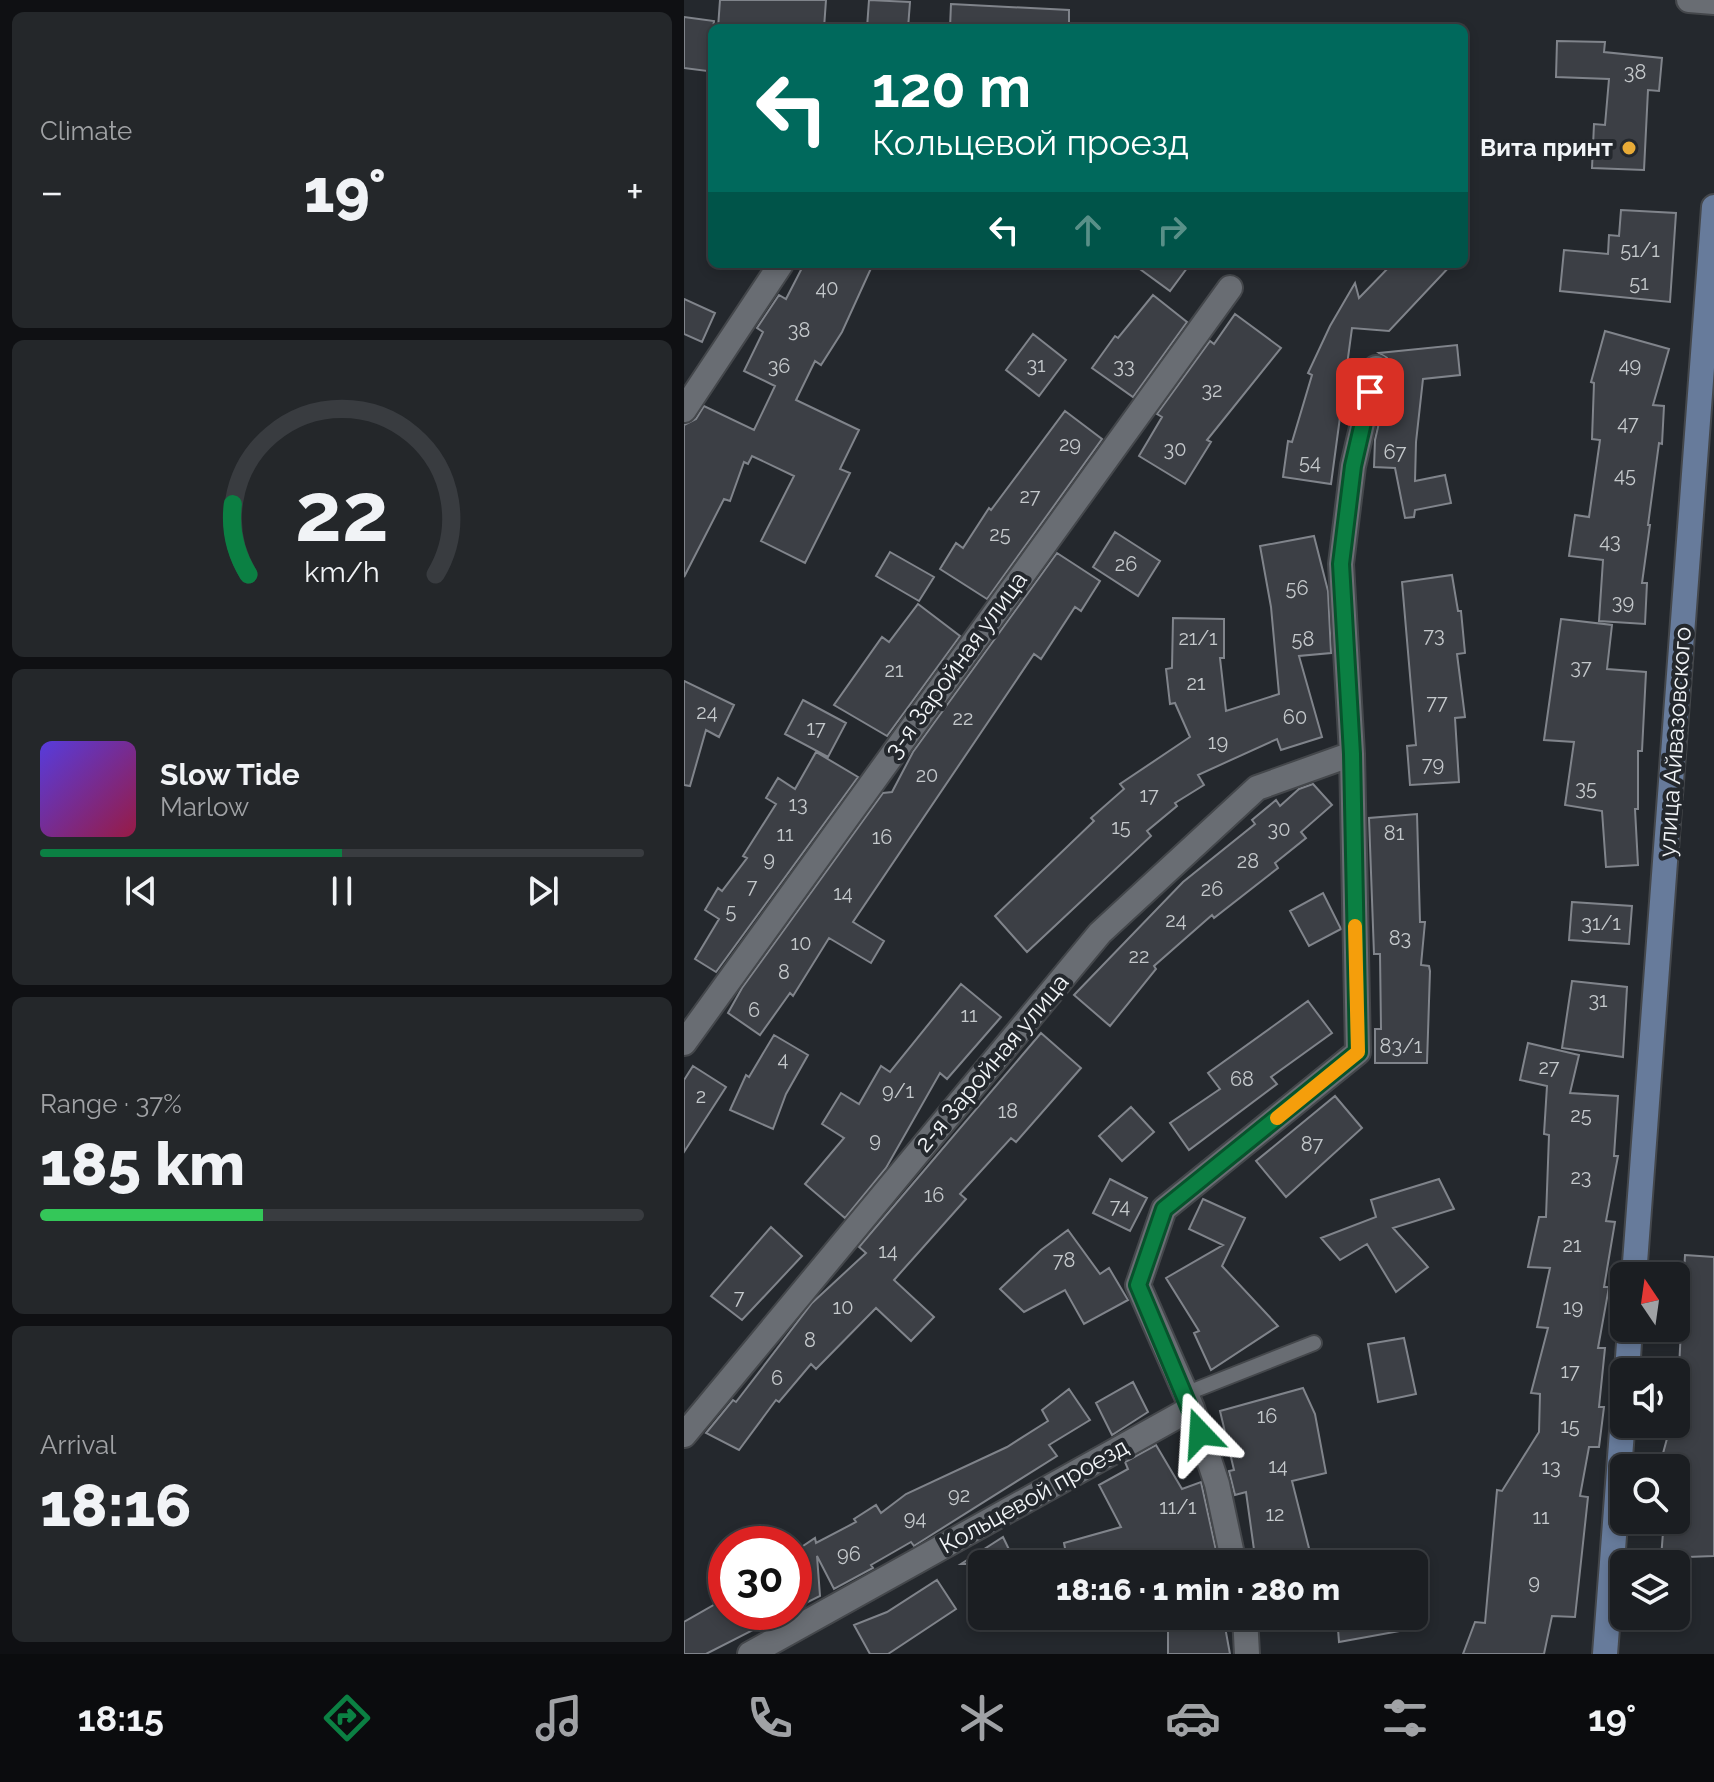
<!DOCTYPE html>
<html lang="en">
<head>
<meta charset="utf-8">
<style>
  :root { --surface:#1b1e22; --page:#24272a; --text:#f1f3f6; --muted:#a0a2a5; --line:#393c40; --accent:#0b8043 }
  body { margin:0; font-family:Raleway,sans-serif; background:var(--page); color:var(--text); height:100vh; display:flex; flex-direction:column; font-size:30px; white-space:nowrap }
  * { box-sizing:border-box; margin:0 }
  p { font-size:26px; color:var(--muted) }
  .icon { flex:none; width:44px; height:44px; fill:none; stroke:currentColor; stroke-width:2; stroke-linecap:round; stroke-linejoin:round }
  .map { position:relative; flex:1; overflow:hidden }
  .panel { display:flex; flex-direction:column; gap:12px; padding:12px; background:#0f1013; width:684px }
  .panel>* { flex:none }
  .guide { position:absolute; left:24px; top:24px; width:760px; height:244px; border-radius:12px; box-shadow:0 4px 12px #0003,0 0 0 2px var(--line); background:#00695c; color:#fff; overflow:hidden }
  .needle { width:52px; rotate:347deg }
  .controls { position:absolute; left:926px; top:1262px; display:grid; gap:16px }
  .controls a { display:grid; place-items:center; width:80px; height:80px; border-radius:12px; background:var(--surface); box-shadow:0 4px 12px #0003,0 0 0 2px var(--line); font-size:40px }
  .speed { position:absolute; left:24px; top:1526px; display:flex; gap:16px; font-size:40px; font-weight:700; text-align:center }
  .speed>* { display:grid; place-content:center; width:104px; height:104px; border-radius:50%; background:var(--surface); box-shadow:0 4px 12px #0003,0 0 0 2px var(--line); line-height:1 }
  .speed .limit { border:12px solid #d22; background:#fff; color:#111 }
  .pin { position:absolute; display:grid; place-items:center; width:68px; height:68px; color:#fff; margin:-34px; border-radius:16px; box-shadow:0 4px 12px #0006 }
  .me { position:absolute; width:88px; margin:-44px; rotate:340deg; stroke-linejoin:round; filter:drop-shadow(0 0 6px #0008) }
  .turn { display:flex; align-items:center; gap:28px; height:168px; padding:0 32px; font-size:36px }
  .turn .icon { width:104px; height:104px; stroke-width:2.5 }
  .turn b { display:block; font-size:56px; line-height:68px }
  .lanes { display:flex; align-items:center; height:76px; padding:0 32px; background:#0003; justify-content:center; gap:40px; direction:ltr }
  .lanes .off { opacity:.35 }
  .big { font-size:60px; font-weight:800; line-height:1.1 }
  .panel .widget { flex:1; display:flex; flex-direction:column; justify-content:center; gap:12px; min-width:0; padding:0 28px; border-radius:12px; background:var(--page) }
  .panel .dial { align-items:center; gap:0 }
  .dial svg { height:208px; overflow:visible; fill:none; stroke:var(--line); stroke-width:7; stroke-linecap:round; text-anchor:middle }
  .dial text { fill:var(--text); stroke:none }
  .song { display:flex; align-items:center; gap:24px }
  .cover { width:96px; height:96px; border-radius:12px; background:linear-gradient(135deg,hsl(250 70% 55%),hsl(340 70% 35%)) }
  .played { height:8px; border-radius:4px; background:linear-gradient(90deg,var(--accent) 50%,var(--line) 50%) }
  .keys { display:flex; justify-content:space-around; direction:ltr }
  .heat { display:flex; justify-content:space-between; align-items:center; font-size:44px; direction:ltr }
  .charge { height:12px; border-radius:6px; background:linear-gradient(90deg,#34c759 37%,var(--line) 0) }
  .trip { position:absolute; left:284px; top:1550px; width:460px; height:80px; border-radius:12px; background:var(--surface); box-shadow:0 4px 12px #0003,0 0 0 2px var(--line); font-weight:800; line-height:80px; text-align:center }
  .tabs { display:flex; height:128px; justify-content:space-around; align-items:center; background:#0b0c0e; color:var(--muted) }
  .tabs .icon { width:56px; height:56px }
  .tabs .selected { color:var(--accent) }
  .tabs b { font-size:36px; color:var(--text) }
  main { display:flex; flex:1; min-height:0 }
  .map>svg:first-child { display:block }
  .building { fill:#3c3f45; stroke:#80848b; stroke-width:2 }
  .lines { fill:none; stroke-linecap:round; stroke-linejoin:round }
  .lane-casing { stroke:#44474b; stroke-width:18 }
  .street-casing { stroke:#44474b; stroke-width:28 }
  .secondary-casing { stroke:#44474b; stroke-width:28 }
  .lane { stroke:#696d73; stroke-width:14 }
  .street { stroke:#696d73; stroke-width:24 }
  .secondary { stroke:#677b9b; stroke-width:24 }
  .route-casing { stroke:#07532c; stroke-width:20 }
  .route { stroke:#0b8043; stroke-width:14 }
  .slow { stroke:#f59e0b; stroke-width:14 }
  .poi-dot { fill:#e8ab37; stroke:#24282d; stroke-width:3 }
  .labels { text-anchor:middle; stroke-width:8; stroke-linejoin:round; paint-order:stroke }
  .number-label { font-size:20px; fill:#c4c8cb }
  .poi-label { font-size:24px; font-weight:bold; fill:#f2f5f8; stroke:#24282d; text-anchor:end }
  .street-label { font-size:24px; fill:#f2f5f8; stroke:#24282d }
</style>
</head>
<body>
<main>
<section class="panel">
<div class="widget"><p>Climate</p>
<div class="heat"><a>−</a><b class="big">19°</b><a>+</a></div>
</div>
<div class="widget dial"><svg viewBox="0 0 100 80">
<path d="M14 69A42 42 0 1 1 86 69"/>
<path d="M14 69A42 42 0 0 1 8 42" stroke="#0b8043"/>
<text x="50" y="56" font-size="32" font-weight="700">22</text>
<text x="50" y="72" font-size="11">km/h</text>
</svg></div>
<div class="widget">
<div class="song"><i class="cover"></i><div><b>Slow Tide</b><p>Marlow</p></div></div>
<div class="played"></div>
<div class="keys"><svg class="icon" aria-label="previous" viewBox="0 0 24 24"><path d="M18 5L8 12l10 7zM5 5v14"/></svg><svg class="icon" aria-label="pause" viewBox="0 0 24 24"><path d="M8 5v14M16 5v14"/></svg><svg class="icon" aria-label="next" viewBox="0 0 24 24"><path d="M6 5l10 7-10 7zM19 5v14"/></svg></div>
</div>
<div class="widget"><p>Range · 37%</p><b class="big">185 km</b><div class="charge"></div></div>
<div class="widget"><p>Arrival</p><b class="big">18:16</b></div>
</section>
<div class="map">
<svg width="1030" height="1654" viewBox="0 0 1030 1654">
  <rect width="100%" height="100%" fill="#24282d"/>
  <path class="building" d="M36,0H142L140,28H34Z
    M185,0L226,2L224,28H183Z
    M267,4L385,10V28H266Z
    M0,17L30,21L23,71L0,68Z
    M873,41L921,42L920,52L978,58L975,91L964,90L960,170L908,168L910,124L921,125L925,79L872,77Z
    M937,210L992,213L986,302L876,291L880,250L924,254L925,235L935,236Z
    M120,264H189L158,332L137,365L131,361L112,400L175,430L156,469L166,473L121,563L77,541L110,476L68,456L64,464L60,462L46,501L40,499L0,577V425L12,419L20,406L70,430L91,386L60,371L79,332L73,328L95,295L102,299Z
    M449,264H506L486,291Z
    M708,264H768L705,331L668,328L647,484L599,477L604,441L608,442L628,375L624,373L646,326L671,283L675,298Z
    M469,295L503,322L449,397L408,368L431,336L434,338Z
    M0,299L31,313L18,342L0,334Z
    M551,314L597,348L523,440L527,442L501,484L455,456L478,417L473,414L526,341L530,344Z
    M921,331L985,349L969,405L980,406L978,444L975,443L964,525H966L958,583H963L961,624L915,621L919,560L885,556L891,515L905,517L916,440L908,439L910,383L907,382Z
    M349,334L382,360L355,396L322,370Z
    M773,345L776,375L739,379L732,442L731,481L761,475L767,503L731,510L730,517L721,518L711,468L690,467L691,440L707,371L703,358L695,353Z
    M381,411L418,439L303,599L256,569L272,543L279,548L305,508L307,510Z
    M431,532L476,561L454,596L409,567Z
    M630,536L644,591L647,653L615,656L638,737L597,750L593,739L514,775L520,785L491,803L493,806L463,831L467,836L343,952L311,916L410,821L407,818L440,789L436,784L506,737L491,703L486,704L482,669L488,668L489,618L540,619V658H536L542,711L595,694L587,607L576,546Z
    M206,552L250,577L235,601L192,576Z
    M373,553L416,581L397,611L391,607L357,659L350,654L169,922L200,941L187,963L145,938L109,996L106,993L76,1035L44,1013L58,988L199,793L208,792L229,752Z
    M768,575L774,611H777L781,653L773,654L781,717L771,718L775,782L726,785L723,746L732,745L718,582Z
    M234,604L276,636L203,736L150,705L198,637L205,642Z
    M877,619L928,625L923,669L962,672L958,751H954V809H951L954,865L922,867L918,811L881,805L890,742L860,740Z
    M0,681L50,705L35,737L22,730L6,786L0,785Z
    M119,700L162,723L144,757L101,734Z
    M132,752L174,777L32,972L11,959L35,919L21,910L34,888L38,891L63,858L59,856L92,804L82,798L94,778L111,789Z
    M629,784L648,805L617,832L622,838L591,863L594,868L530,918L528,915L470,966L472,969L426,1026L390,995L499,882L571,824L568,820L592,800L596,806L615,789Z
    M733,814L736,922H741L737,965L745,966L746,971L743,1063H691V1029H697L696,954H690L685,818Z
    M639,893L657,929L625,946L606,911Z
    M888,902L948,906L945,944L885,940Z
    M888,981L943,987L939,1057L878,1048Z
    M277,984L317,1017L263,1079L256,1073L202,1168L161,1218L121,1184L160,1138L138,1124L157,1093L175,1104L197,1066L206,1072Z
    M624,1001L648,1033L587,1077L593,1084L505,1150L486,1123L536,1089L524,1073Z
    M357,1033L397,1068L332,1142L327,1138L276,1194L282,1199L210,1280L250,1317L227,1341L192,1308L132,1369L127,1364L95,1402L92,1400L55,1450L22,1433L49,1400L52,1402L128,1303L182,1253L175,1247Z
    M90,1035L124,1055L102,1094L89,1129L46,1110L62,1075L65,1077Z
    M844,1043L895,1055L886,1093L934,1096L930,1156H934L922,1221L931,1222L920,1287H925L914,1348H921L915,1407H920L915,1447H905L896,1496L904,1497L891,1617L868,1616L860,1654H779L791,1622L801,1623L813,1490L818,1491L855,1432L856,1394L847,1393L864,1328L853,1327L866,1268L844,1267L855,1217H862L865,1135L860,1134L863,1086L836,1080Z
    M9,1066L42,1087L0,1152V1080Z
    M651,1096L678,1128L602,1197L572,1161Z
    M447,1107L470,1132L438,1161L415,1136Z
    M426,1179L463,1198L446,1231L409,1213Z
    M755,1179L770,1209L709,1228L744,1267L712,1292L683,1244L656,1260L637,1238L692,1217L687,1200Z
    M519,1199L561,1218L538,1266L594,1326L527,1370L510,1333L515,1331L482,1278L539,1245L505,1229Z
    M87,1227L118,1256L58,1320L27,1296Z
    M384,1230L416,1274L425,1268L444,1300L400,1324L381,1290L340,1312L316,1289L357,1250Z
    M1001,1255L1030,1257V1556L977,1558L980,1520H992V1468H975L987,1424H992Z
    M720,1338L732,1394L694,1402L684,1344Z
    M449,1382L464,1412L428,1435L412,1403Z
    M619,1388L631,1414L642,1473L608,1481L629,1564H572L562,1492L551,1495L545,1471L550,1470L536,1411Z
    M385,1389L406,1420L365,1445L373,1456L233,1544L230,1546L227,1542L187,1565L189,1568L150,1589L133,1556L136,1596L110,1609V1552L131,1538L132,1543L172,1522L170,1519L192,1505L197,1513L222,1494L323,1447L364,1421L358,1410Z
    M472,1445L498,1489L517,1482L535,1564H384L380,1543L437,1527L415,1485L444,1469L441,1462Z
    M319,1537L332,1564H277Z
    M253,1580L272,1609L204,1654H186L170,1625L203,1612Z
    M42,1598V1612H104L22,1654H0V1622Z
    M484,1616H539L546,1654H484Z
    M653,1616H737L738,1627L655,1642Z"/>
  <g class="lines">
    <g class="lane-casing">
      <path id="lane" d="M501,1394L630,1343"/>
    </g>
    <g class="street-casing">
      <path id="street" d="M1005,0L1030,2
        M0,410L97,264
        M0,1043L546,288
        M0,1435L416,933L573,788L668,754
        M550,1564L533,1484L508,1408L454,1285L480,1209L674,1052L668,754L657,564L669,466L692,368
        M561,1616L563,1654
        M66,1654L508,1408"/>
    </g>
    <g class="secondary-casing">
      <path id="secondary" d="M950,1276L1030,207
        M943,1372L946,1328
        M921,1654L940,1405"/>
    </g>
    <use href="#lane" class="lane"/>
    <use href="#street" class="street"/>
    <use href="#secondary" class="secondary"/>
  </g>
  <g class="lines">
    <g class="route-casing">
      <path id="route" d="M516,1433L454,1285L480,1209L674,1052L668,754L657,564L669,466L686,392"/>
    </g>
    <use href="#route" class="route"/>
    <path class="slow" d="M593,1118L674,1052L671,926"/>
  </g>
  <circle class="poi-dot" cx="945" cy="148" r="8"/>
  <g class="labels">
    <g class="number-label">
      <text x="951" y="79">38</text>
      <text x="956" y="257">51/1</text>
      <text x="955" y="290">51</text>
      <text x="143" y="295">40</text>
      <text x="115" y="337">38</text>
      <text x="352" y="372">31</text>
      <text x="946" y="372">49</text>
      <text x="95" y="373">36</text>
      <text x="440" y="373">33</text>
      <text x="528" y="397">32</text>
      <text x="944" y="430">47</text>
      <text x="386" y="451">29</text>
      <text x="491" y="456">30</text>
      <text x="711" y="459">67</text>
      <text x="626" y="469">54</text>
      <text x="941" y="482">45</text>
      <text x="346" y="503">27</text>
      <text x="316" y="541">25</text>
      <text x="926" y="548">43</text>
      <text x="442" y="571">26</text>
      <text x="613" y="595">56</text>
      <text x="939" y="609">39</text>
      <text x="750" y="642">73</text>
      <text x="514" y="645">21/1</text>
      <text x="619" y="646">58</text>
      <text x="897" y="674">37</text>
      <text x="210" y="677">21</text>
      <text x="512" y="690">21</text>
      <text x="753" y="709">77</text>
      <text x="23" y="719">24</text>
      <text x="611" y="724">60</text>
      <text x="279" y="725">22</text>
      <text x="132" y="735">17</text>
      <text x="534" y="749">19</text>
      <text x="749" y="771">79</text>
      <text x="243" y="782">20</text>
      <text x="902" y="795">35</text>
      <text x="465" y="802">17</text>
      <text x="114" y="811">13</text>
      <text x="437" y="834">15</text>
      <text x="595" y="836">30</text>
      <text x="710" y="840">81</text>
      <text x="101" y="841">11</text>
      <text x="198" y="844">16</text>
      <text x="85" y="866">9</text>
      <text x="564" y="868">28</text>
      <text x="68" y="893">7</text>
      <text x="528" y="896">26</text>
      <text x="159" y="900">14</text>
      <text x="47" y="918">5</text>
      <text x="492" y="927">24</text>
      <text x="917" y="930">31/1</text>
      <text x="716" y="945">83</text>
      <text x="117" y="950">10</text>
      <text x="455" y="963">22</text>
      <text x="100" y="979">8</text>
      <text x="914" y="1007">31</text>
      <text x="70" y="1017">6</text>
      <text x="285" y="1022">11</text>
      <text x="717" y="1053">83/1</text>
      <text x="99" y="1066">4</text>
      <text x="865" y="1074">27</text>
      <text x="558" y="1086">68</text>
      <text x="214" y="1098">9/1</text>
      <text x="17" y="1103">2</text>
      <text x="324" y="1118">18</text>
      <text x="897" y="1122">25</text>
      <text x="191" y="1147">9</text>
      <text x="628" y="1151">87</text>
      <text x="897" y="1184">23</text>
      <text x="250" y="1202">16</text>
      <text x="436" y="1213">74</text>
      <text x="888" y="1252">21</text>
      <text x="204" y="1258">14</text>
      <text x="380" y="1267">78</text>
      <text x="55" y="1304">7</text>
      <text x="159" y="1314">10</text>
      <text x="889" y="1314">19</text>
      <text x="126" y="1347">8</text>
      <text x="886" y="1378">17</text>
      <text x="93" y="1385">6</text>
      <text x="583" y="1423">16</text>
      <text x="886" y="1433">15</text>
      <text x="594" y="1473">14</text>
      <text x="867" y="1474">13</text>
      <text x="275" y="1502">92</text>
      <text x="494" y="1514">11/1</text>
      <text x="591" y="1521">12</text>
      <text x="857" y="1524">11</text>
      <text x="231" y="1525">94</text>
      <text x="165" y="1561">96</text>
      <text x="850" y="1589">9</text>
    </g>
    <g class="poi-label">
      <text x="929" y="156">Вита принт</text>
    </g>
    <g class="street-label">
      <text transform="translate(272 665) rotate(-54)" y="8">3-я Заройная улица</text>
      <text transform="translate(991 742) rotate(-86)" y="8">улица Айвазовского</text>
      <text transform="translate(308 1063) rotate(-50)" y="8">2-я Заройная улица</text>
      <text transform="translate(350 1496) rotate(-29)" y="8">Кольцевой проезд</text>
    </g>
  </g>
</svg>
<div class="controls">
<a><svg class="needle" viewBox="-14 -14 28 28"><path d="M0-13l5 13h-10z" fill="#e53935"/><path d="M0 13l5-13h-10z" fill="#a0a2a5"/></svg></a>
<a><svg class="icon" aria-label="sound" viewBox="0 0 24 24"><path d="M4 9h4l5-4v14l-5-4H4zM17 9q2 3 0 6"/></svg></a>
<a><svg class="icon" aria-label="search" viewBox="0 0 24 24"><circle cx="10" cy="10" r="6"/><path d="M15 15l6 6"/></svg></a>
<a><svg class="icon" aria-label="layers" viewBox="0 0 24 24"><path d="M12 4l9 5-9 5-9-5zM3 14l9 5 9-5"/></svg></a>
</div>
<div class="speed"><div class="limit">30</div></div>
<div class="pin" style="left:686px;top:392px;background:#d93025"><svg class="icon" aria-label="arrive" viewBox="0 0 24 24"><path d="M6 21V4h12l-3 4 3 4H6"/></svg></div>
<svg class="me" style="left:516px;top:1433px" viewBox="-20 -20 40 40"><path d="M0-17L14 15 0 8-14 15z" fill="#0b8043" stroke="#fff" stroke-width="4"/></svg>
<div class="trip">18:16 · 1 min · 280 m</div>
<div class="guide">
<div class="turn"><svg class="icon" aria-label="left" viewBox="0 0 24 24"><path d="M17 20v-9H6M10 6l-5 5 5 5"/></svg><div><b>120 m</b>Кольцевой проезд</div></div>
<div class="lanes"><svg class="icon" aria-label="left" viewBox="0 0 24 24"><path d="M17 20v-9H6M10 6l-5 5 5 5"/></svg><svg class="icon off" aria-label="ahead" viewBox="0 0 24 24"><path d="M12 20V5M6 11l6-6 6 6"/></svg><svg class="icon off" aria-label="right" viewBox="0 0 24 24"><path d="M7 20v-9h11M14 6l5 5-5 5"/></svg></div>
</div>
</div>
</main>
<nav class="tabs">
<b>18:15</b>
<svg class="icon selected" aria-label="directions" viewBox="0 0 24 24"><path d="M12 3l9 9-9 9-9-9zM9 14v-3h6M13 9l2 2-2 2"/></svg>
<svg class="icon" aria-label="music" viewBox="0 0 24 24"><path d="M9 18V5l10-2v13"/><circle cx="6" cy="18" r="3"/><circle cx="16" cy="16" r="3"/></svg>
<svg class="icon" aria-label="phone" viewBox="0 0 24 24"><path d="M5 4h4l2 5-3 2q2 4 5 5l2-3 5 2v4C11 20 4 13 5 4z"/></svg>
<svg class="icon" aria-label="climate" viewBox="0 0 24 24"><path d="M12 3v18M4 7l16 10M4 17L20 7"/></svg>
<svg class="icon" aria-label="car" viewBox="0 0 24 24"><path d="M5 17H2v-5l4-1 3-4h7l3 4 3 1v5h-3M9 17h6M6 11h13"/><circle cx="7" cy="17" r="2"/><circle cx="17" cy="17" r="2"/></svg>
<svg class="icon" aria-label="filters" viewBox="0 0 24 24"><path d="M4 7h16M4 17h16"/><circle cx="9" cy="7" r="2"/><circle cx="15" cy="17" r="2"/></svg>
<b>19°</b>
</nav>
</body>
</html>
